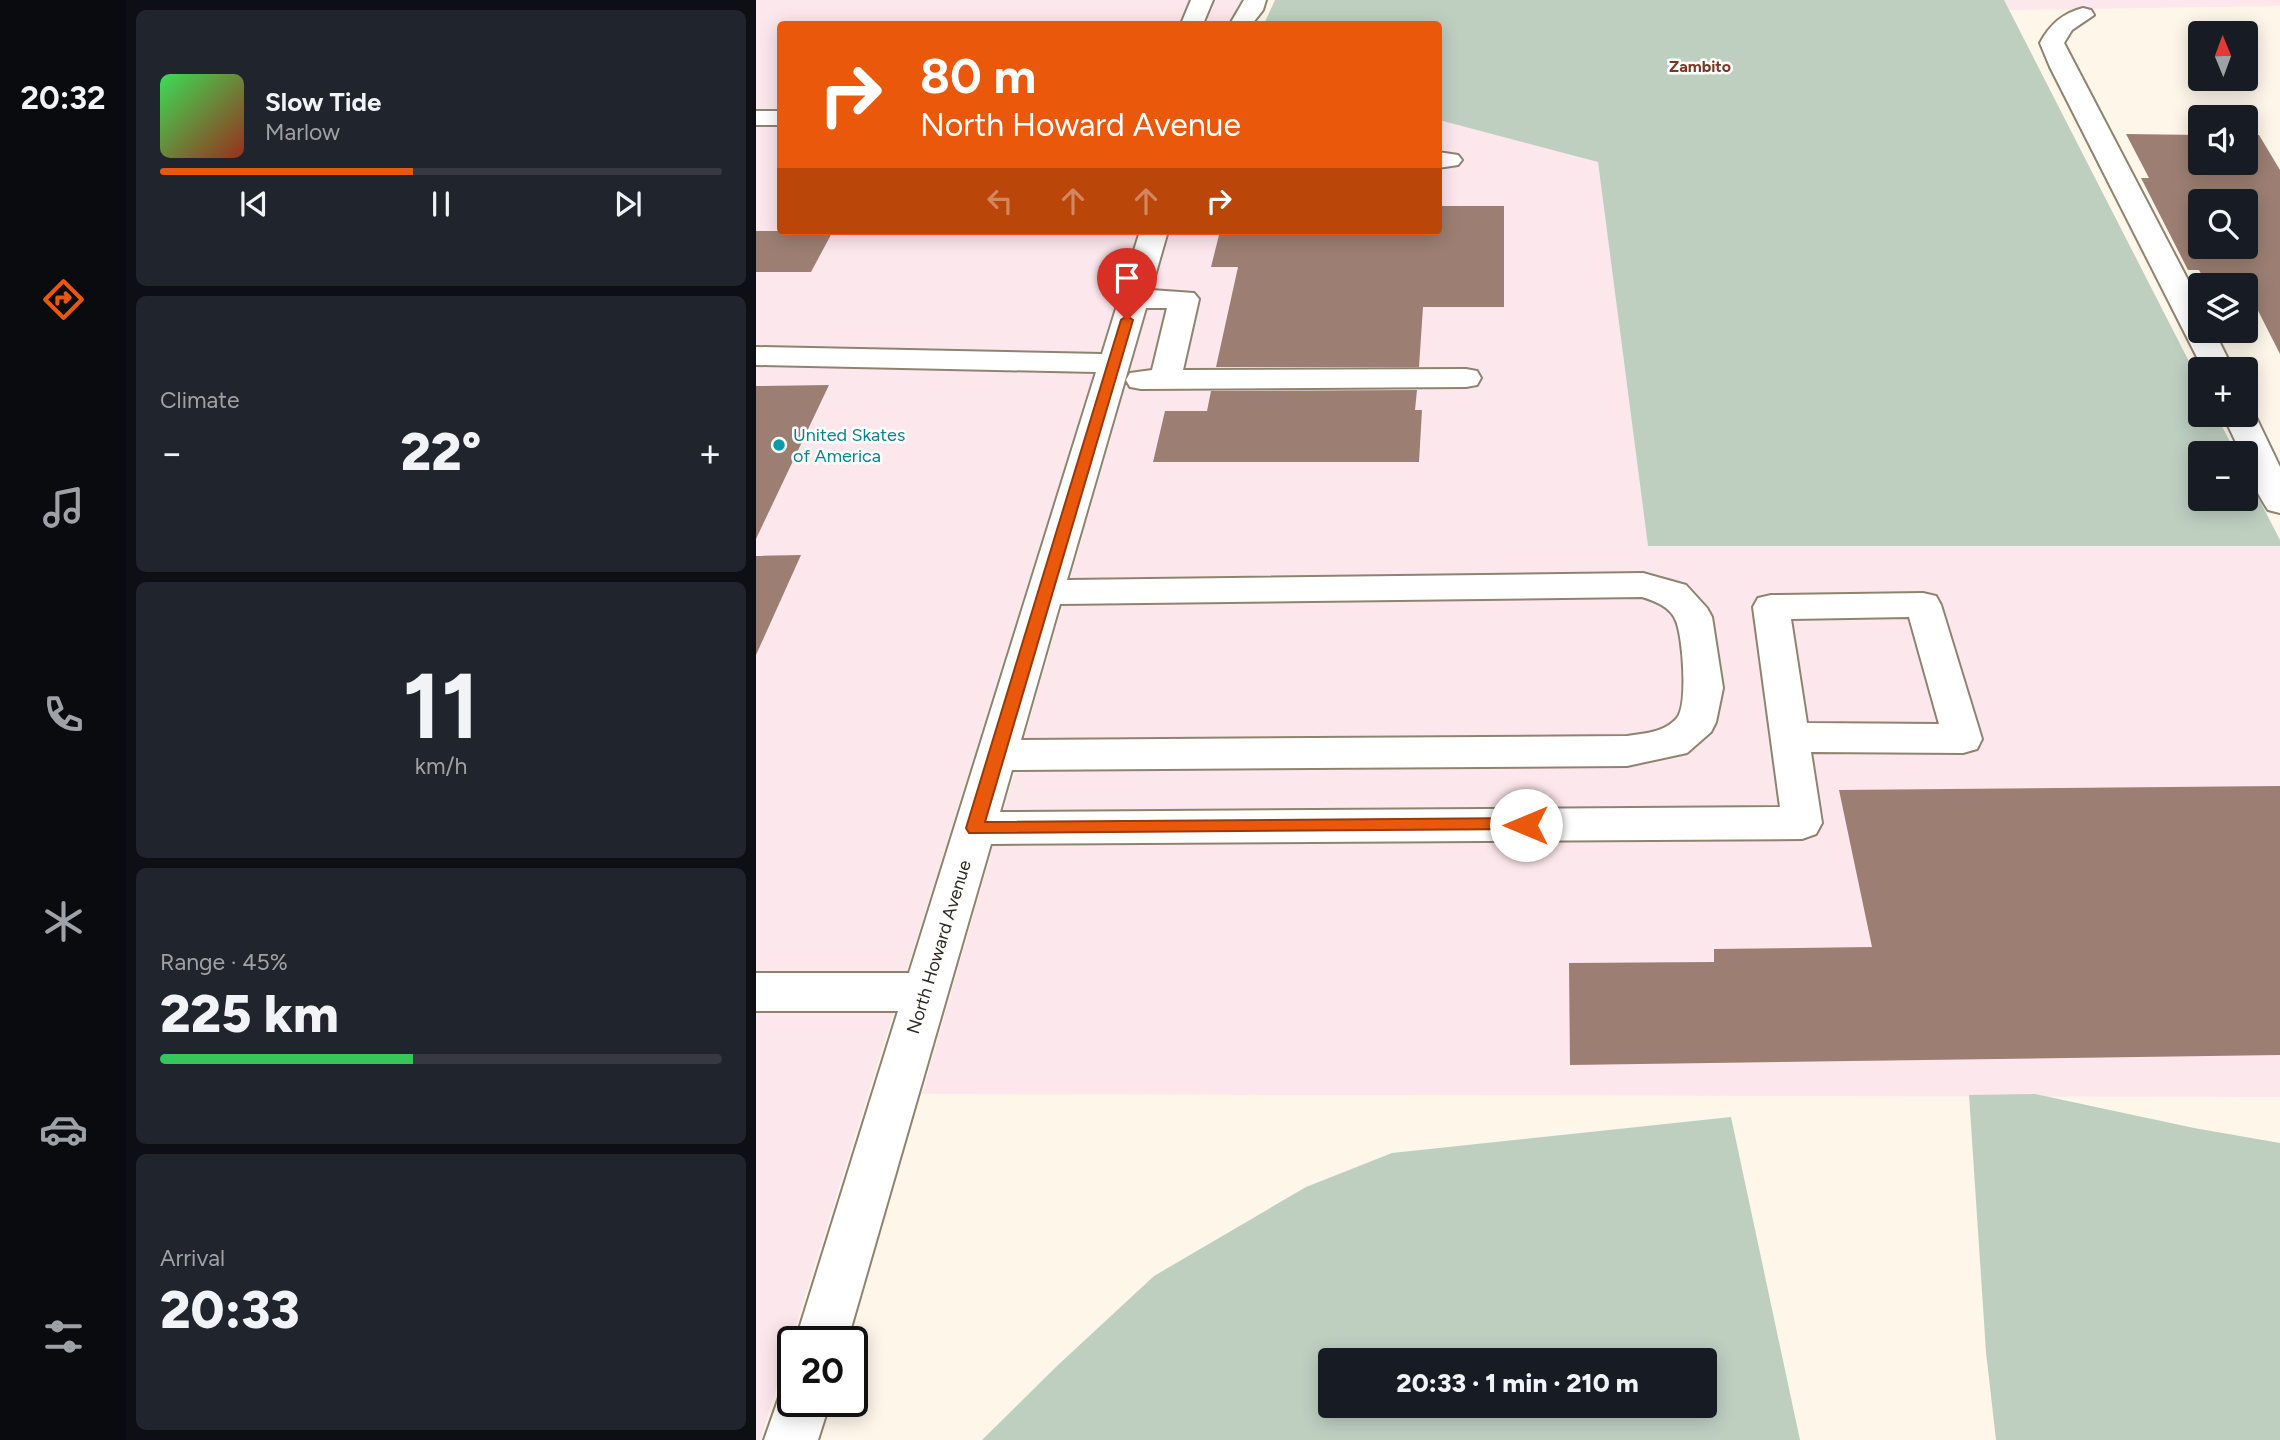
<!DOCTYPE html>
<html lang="en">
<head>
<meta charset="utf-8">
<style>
  :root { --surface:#171b24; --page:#20242c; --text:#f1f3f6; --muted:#9ea1a6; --line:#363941; --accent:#ea580c }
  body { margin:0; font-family:Figtree,sans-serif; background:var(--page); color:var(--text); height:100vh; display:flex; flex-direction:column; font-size:26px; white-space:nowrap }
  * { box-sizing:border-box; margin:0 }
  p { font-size:23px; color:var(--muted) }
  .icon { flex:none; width:38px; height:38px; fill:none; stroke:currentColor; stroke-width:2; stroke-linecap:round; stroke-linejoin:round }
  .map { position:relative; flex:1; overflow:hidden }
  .side { display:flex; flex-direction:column; gap:10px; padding:10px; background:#0d0f14; width:630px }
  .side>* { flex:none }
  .guide { position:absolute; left:21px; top:21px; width:665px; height:214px; border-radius:7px; box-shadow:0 4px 18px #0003; background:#ea580c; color:#fff; overflow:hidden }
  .needle { width:46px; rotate:359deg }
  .controls { position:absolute; left:1432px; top:21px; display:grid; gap:14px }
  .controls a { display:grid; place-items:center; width:70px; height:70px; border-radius:7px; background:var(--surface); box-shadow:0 4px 18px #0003; font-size:35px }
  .speed { position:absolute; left:21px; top:1326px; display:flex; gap:14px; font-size:35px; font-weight:700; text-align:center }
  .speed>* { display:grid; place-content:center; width:91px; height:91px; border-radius:50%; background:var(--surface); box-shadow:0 4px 18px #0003; line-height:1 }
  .speed .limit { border:4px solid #111; border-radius:10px; background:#fff; color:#111 }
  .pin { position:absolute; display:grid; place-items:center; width:60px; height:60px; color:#fff; margin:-72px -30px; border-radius:50% 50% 50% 0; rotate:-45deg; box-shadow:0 0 7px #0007 }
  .pin .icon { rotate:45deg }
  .me { position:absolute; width:77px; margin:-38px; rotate:270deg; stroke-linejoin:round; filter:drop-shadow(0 0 5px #0008) }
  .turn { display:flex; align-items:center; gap:24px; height:147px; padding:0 28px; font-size:32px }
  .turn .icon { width:91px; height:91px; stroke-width:2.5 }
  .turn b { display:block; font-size:49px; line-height:60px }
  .lanes { display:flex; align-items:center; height:66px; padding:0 28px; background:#0003; justify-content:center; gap:35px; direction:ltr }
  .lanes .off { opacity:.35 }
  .big { font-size:52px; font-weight:800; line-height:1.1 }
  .side .widget { flex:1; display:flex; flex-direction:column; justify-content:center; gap:10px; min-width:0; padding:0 24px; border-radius:10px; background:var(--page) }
  .side .dial { align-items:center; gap:0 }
  .dial b { font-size:91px; line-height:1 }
  .song { display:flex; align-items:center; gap:21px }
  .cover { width:84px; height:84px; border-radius:10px; background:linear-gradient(135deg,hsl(130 70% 55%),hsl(10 70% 35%)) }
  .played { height:7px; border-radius:4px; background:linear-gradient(90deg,var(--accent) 45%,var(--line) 45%) }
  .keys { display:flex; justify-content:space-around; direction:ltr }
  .heat { display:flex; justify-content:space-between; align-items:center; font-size:38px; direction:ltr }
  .charge { height:10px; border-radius:5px; background:linear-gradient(90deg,#34c759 45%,var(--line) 0) }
  .trip { position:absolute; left:562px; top:1348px; width:399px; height:70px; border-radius:7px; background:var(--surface); box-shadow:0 4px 18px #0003; font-weight:800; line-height:70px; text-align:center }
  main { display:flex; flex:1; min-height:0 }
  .tabs { display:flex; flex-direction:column; width:126px; justify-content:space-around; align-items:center; background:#090b0e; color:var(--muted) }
  .tabs .icon { width:49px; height:49px }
  .tabs .current { color:var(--accent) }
  .tabs b { font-size:32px; color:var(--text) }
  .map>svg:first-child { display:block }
  .commercial { fill:#fce7ec }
  .green { fill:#becfc0; fill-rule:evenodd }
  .building { fill:#9c7f72; fill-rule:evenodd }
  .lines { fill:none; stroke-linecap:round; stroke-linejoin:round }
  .minor-casing { stroke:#8e8370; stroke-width:4 }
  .minor { fill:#fff; fill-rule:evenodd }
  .route { fill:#ea580c; stroke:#983908; stroke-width:2 }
  .culture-dot { fill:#0f9aa8; stroke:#fff; stroke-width:2.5 }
  .labels { text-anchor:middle; stroke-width:5; stroke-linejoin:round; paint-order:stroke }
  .far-neighbourhood-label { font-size:16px; font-weight:bold; fill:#793621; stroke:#fff }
  .culture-label { font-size:18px; fill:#0d838f; stroke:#fff; text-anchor:start }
  .street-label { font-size:18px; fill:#2f2b23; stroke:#fff }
</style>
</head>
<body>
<main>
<nav class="tabs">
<b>20:32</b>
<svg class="icon current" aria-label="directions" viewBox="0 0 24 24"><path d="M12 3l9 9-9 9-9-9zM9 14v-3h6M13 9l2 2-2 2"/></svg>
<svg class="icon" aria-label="music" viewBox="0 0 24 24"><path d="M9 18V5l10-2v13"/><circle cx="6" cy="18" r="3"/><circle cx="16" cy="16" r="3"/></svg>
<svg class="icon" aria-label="phone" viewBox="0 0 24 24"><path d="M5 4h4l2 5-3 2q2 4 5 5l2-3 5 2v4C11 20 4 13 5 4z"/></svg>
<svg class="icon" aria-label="climate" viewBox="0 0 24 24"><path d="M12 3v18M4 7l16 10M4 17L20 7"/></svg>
<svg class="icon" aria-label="car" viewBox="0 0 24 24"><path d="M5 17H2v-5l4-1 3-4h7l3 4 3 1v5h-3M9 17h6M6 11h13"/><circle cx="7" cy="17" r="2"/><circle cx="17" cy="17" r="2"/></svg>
<svg class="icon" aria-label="filters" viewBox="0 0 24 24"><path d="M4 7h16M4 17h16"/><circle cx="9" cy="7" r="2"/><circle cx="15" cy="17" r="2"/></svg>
</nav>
<section class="side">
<div class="widget">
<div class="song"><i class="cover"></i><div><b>Slow Tide</b><p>Marlow</p></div></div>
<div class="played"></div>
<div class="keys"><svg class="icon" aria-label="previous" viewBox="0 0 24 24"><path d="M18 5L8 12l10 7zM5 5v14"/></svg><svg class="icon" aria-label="pause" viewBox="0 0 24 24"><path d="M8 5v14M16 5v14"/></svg><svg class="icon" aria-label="next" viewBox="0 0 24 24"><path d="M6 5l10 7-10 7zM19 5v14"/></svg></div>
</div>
<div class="widget"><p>Climate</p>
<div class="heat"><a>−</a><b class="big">22°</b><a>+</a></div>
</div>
<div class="widget dial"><b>11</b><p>km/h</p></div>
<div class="widget"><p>Range · 45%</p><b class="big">225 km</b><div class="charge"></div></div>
<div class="widget"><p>Arrival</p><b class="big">20:33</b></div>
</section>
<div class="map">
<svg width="1524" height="1440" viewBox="0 0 1524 1440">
  <rect width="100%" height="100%" fill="#fef6e9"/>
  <path class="commercial" d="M0,0H486L483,9L472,24H24V231H382L4,1440H0Z
    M1248,0H1524V6L1253,10Z
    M683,120L842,162L892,546H1524V1097L166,1094L414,231H682Z"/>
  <path class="green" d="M519,0H1248L1444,383V415H1460L1480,453H1444V499H1489V472L1524,540V546H892L842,162L683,120L682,24H508Z
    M1279,1094L1438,1128L1524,1143V1440H1240L1230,1352L1213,1095Z
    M975,1117L1044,1440H226L302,1365L398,1276L550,1187L636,1153ZM574,1360H948V1405H574Z"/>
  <path class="building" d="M1370,134L1444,135V163H1489V135H1503L1524,170V354L1489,285H1451L1443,270H1432L1385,178H1393ZM1444,201H1489V247H1444Z
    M682,206H748V307H667L663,367H460L482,267H455L464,231H682Z
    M0,231H77L55,272H0Z
    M73,385L0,539V386Z
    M661,390L659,410H666L663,462H397L409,411H451L455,391Z
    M45,555L0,655V556Z
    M1524,786V1055L814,1065L813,963L958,962V949L1116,947L1083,790Z"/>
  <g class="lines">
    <g class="minor-casing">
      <path id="minor" d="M435,0H457L447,24H425Z
        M488,0H510L507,10L496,24H474Z
        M1327,8L1335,10L1338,15L1316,30L1308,43L1444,303V331H1458L1477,369H1447L1294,67L1284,43C1294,24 1307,13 1327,8Z
        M0,111H24V125H0Z
        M682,152L702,155L706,160L702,165L682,168Z
        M384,231H412L395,290L438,293L443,299L427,370L710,369L721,371L725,378L721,385L710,387L385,389L374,387L370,380L374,373L396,370L411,308H390L311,580L887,573L930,585L951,608L956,617L967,688L960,722L955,732L931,753L871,766L256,770L244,812L1024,807L997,607L1002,598L1015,595L1167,593L1180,596L1185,605L1226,739L1221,749L1207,753L1055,752L1066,823L1060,834L1046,839L235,844L91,1342H39L142,1011H0V973H153L340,372L0,365V347L346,354ZM886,597C899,601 915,607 920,621C927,637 932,705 921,718C907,733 890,733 871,736L265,740L304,604ZM1153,617L1183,724L1051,723L1035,619Z
        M1489,407L1494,408L1499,415L1524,467V513L1512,510C1502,494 1489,472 1489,453H1485L1467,415H1489Z
        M37,1379V1402H74L62,1440H8L28,1383Z"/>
    </g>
    <use href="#minor" class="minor"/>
  </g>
  <path class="route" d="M371,316L377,320L229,822L770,818L776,820L779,825L776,829L213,833L210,828L365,320Z"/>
  <circle class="culture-dot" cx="23" cy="445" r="7"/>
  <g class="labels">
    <g class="far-neighbourhood-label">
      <text x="944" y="72">Zambito</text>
    </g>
    <g class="culture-label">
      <text x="37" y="441">United Skates<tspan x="37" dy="21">of America</tspan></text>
    </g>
    <g class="street-label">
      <text transform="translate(183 947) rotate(-73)" y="6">North Howard Avenue</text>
    </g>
  </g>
</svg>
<div class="controls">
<a><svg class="needle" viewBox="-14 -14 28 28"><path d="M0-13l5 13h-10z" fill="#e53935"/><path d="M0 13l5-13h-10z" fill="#9ea1a6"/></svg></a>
<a><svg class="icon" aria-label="sound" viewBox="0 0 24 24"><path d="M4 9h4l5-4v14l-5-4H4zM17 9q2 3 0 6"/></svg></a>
<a><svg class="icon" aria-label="search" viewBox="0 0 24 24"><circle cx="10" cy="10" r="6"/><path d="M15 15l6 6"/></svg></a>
<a><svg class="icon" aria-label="layers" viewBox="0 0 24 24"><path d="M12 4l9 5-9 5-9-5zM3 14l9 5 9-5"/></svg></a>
<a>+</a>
<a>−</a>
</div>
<div class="speed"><div class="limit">20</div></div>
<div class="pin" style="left:371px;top:320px;background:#d93025"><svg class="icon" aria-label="arrive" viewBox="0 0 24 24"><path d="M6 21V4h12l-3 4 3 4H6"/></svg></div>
<svg class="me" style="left:770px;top:825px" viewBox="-20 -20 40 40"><circle r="19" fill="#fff"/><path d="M0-13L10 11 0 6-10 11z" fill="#ea580c"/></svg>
<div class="trip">20:33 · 1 min · 210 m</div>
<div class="guide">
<div class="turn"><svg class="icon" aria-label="right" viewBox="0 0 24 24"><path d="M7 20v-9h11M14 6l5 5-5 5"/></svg><div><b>80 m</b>North Howard Avenue</div></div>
<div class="lanes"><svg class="icon off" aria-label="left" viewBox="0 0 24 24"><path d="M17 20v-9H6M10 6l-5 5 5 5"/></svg><svg class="icon off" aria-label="ahead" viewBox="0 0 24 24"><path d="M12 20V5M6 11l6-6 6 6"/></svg><svg class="icon off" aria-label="ahead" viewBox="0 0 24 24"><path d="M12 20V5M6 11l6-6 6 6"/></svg><svg class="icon" aria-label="right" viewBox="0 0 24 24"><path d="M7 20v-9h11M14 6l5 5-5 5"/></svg></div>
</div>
</div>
</main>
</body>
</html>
